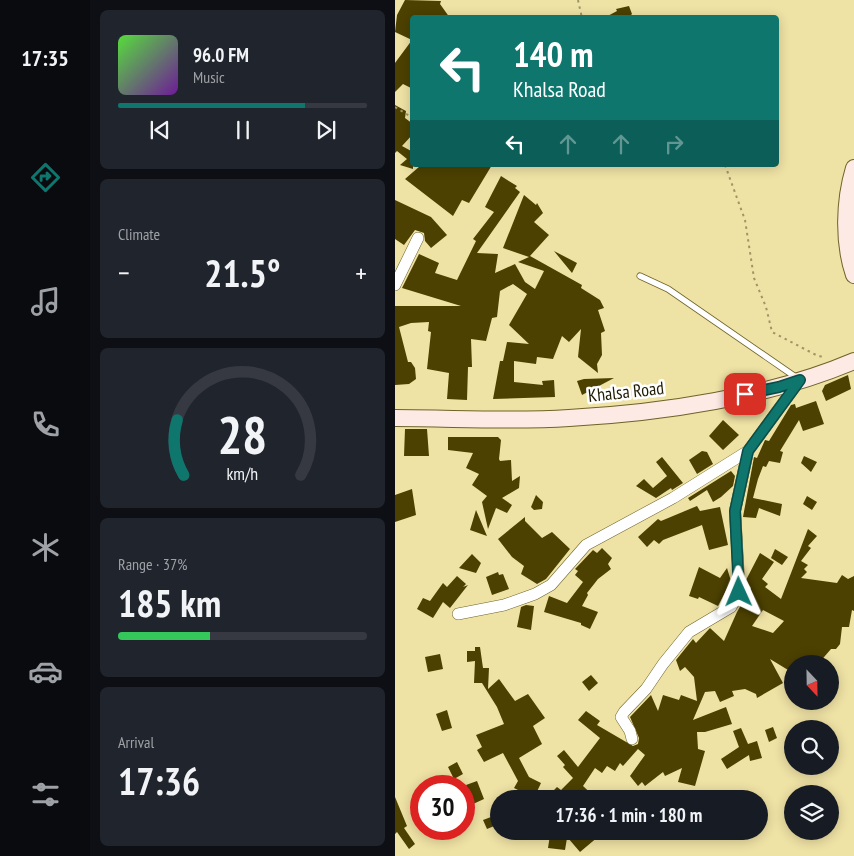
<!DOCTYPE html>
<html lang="en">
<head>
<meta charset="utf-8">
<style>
  :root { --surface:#171b24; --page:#20242c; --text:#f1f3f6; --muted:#9ea1a6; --line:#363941; --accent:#0f766e }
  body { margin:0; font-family:"PT Sans Narrow",sans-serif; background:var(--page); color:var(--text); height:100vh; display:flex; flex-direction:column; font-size:19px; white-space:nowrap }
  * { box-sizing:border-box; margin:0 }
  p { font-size:16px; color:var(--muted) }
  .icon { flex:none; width:28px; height:28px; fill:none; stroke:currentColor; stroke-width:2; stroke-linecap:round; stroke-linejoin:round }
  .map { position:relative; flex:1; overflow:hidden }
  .drawer { display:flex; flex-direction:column; gap:10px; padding:10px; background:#0d0f14; width:305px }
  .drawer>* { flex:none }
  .top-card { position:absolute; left:15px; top:15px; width:369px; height:152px; border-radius:5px; box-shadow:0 2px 12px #0003; background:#0f766e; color:#fff; overflow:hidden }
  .needle { width:32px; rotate:158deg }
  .controls { position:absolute; left:389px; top:655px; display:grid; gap:10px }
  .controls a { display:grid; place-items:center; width:55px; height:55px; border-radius:50%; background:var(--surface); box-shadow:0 2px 12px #0003; font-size:25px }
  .speed { position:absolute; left:15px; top:775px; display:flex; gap:10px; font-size:25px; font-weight:700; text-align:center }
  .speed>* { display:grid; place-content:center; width:65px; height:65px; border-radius:50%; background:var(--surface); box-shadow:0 2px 12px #0003; line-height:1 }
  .speed .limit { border:8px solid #d22; background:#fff; color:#111 }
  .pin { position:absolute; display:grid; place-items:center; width:42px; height:42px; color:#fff; margin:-21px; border-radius:10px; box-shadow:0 2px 8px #0006 }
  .me { position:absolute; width:55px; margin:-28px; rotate:359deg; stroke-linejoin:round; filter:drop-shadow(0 0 4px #0008) }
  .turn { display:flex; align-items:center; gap:18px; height:105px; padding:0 20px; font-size:22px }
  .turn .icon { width:65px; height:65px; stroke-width:2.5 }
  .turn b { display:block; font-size:35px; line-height:42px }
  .lanes { display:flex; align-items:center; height:48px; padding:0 20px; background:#0003; justify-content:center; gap:25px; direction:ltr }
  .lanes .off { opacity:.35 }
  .big { font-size:38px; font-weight:700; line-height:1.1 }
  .drawer .tile { flex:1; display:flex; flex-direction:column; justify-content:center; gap:8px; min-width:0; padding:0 18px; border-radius:8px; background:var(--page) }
  .drawer .dial { align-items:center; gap:0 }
  .dial svg { height:130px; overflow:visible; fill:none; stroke:var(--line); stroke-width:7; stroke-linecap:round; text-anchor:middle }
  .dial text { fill:var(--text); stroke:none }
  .song { display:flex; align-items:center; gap:15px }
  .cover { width:60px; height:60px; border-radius:8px; background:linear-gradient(135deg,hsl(110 70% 55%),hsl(280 70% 35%)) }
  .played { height:5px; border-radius:2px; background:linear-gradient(90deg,var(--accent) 75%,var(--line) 75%) }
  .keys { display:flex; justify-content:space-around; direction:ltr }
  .heat { display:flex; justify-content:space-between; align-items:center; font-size:28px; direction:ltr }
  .charge { height:8px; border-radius:4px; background:linear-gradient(90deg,#34c759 37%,var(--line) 0) }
  .trip { position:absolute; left:95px; top:790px; width:278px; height:50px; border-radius:25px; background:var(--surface); box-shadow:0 2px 12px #0003; font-weight:700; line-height:50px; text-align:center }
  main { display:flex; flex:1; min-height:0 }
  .tabs { display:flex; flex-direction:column; width:90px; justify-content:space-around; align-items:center; background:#090b0e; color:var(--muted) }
  .tabs .icon { width:35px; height:35px }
  .tabs .on { color:var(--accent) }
  .tabs b { font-size:22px; color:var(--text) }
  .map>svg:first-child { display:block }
  .building { fill:#4c4100; fill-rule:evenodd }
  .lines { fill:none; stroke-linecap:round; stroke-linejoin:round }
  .lane-casing { stroke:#6f6329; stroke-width:7 }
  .street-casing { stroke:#6f6329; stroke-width:12 }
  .secondary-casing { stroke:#6f6329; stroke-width:18 }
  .path { stroke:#9f9567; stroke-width:2; stroke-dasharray:2.5 4; stroke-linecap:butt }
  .lane { stroke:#fff; stroke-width:5.5 }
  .street { stroke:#fff; stroke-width:11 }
  .secondary { stroke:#fdeae4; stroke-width:16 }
  .route-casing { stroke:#0a4d48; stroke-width:12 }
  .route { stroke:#0f766e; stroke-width:9 }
  .labels { text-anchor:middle; stroke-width:5; stroke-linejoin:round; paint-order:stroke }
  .street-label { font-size:18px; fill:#201b04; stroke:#fff }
</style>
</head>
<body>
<main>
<nav class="tabs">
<b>17:35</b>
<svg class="icon on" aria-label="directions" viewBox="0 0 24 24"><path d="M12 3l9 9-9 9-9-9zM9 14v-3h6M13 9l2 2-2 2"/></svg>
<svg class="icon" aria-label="music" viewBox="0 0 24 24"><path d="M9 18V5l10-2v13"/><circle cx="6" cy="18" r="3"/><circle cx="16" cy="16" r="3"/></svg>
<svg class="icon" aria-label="phone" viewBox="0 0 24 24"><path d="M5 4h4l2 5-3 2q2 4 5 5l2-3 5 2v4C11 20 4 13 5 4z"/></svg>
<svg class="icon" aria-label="climate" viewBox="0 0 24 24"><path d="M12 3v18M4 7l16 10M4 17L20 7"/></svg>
<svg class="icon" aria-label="car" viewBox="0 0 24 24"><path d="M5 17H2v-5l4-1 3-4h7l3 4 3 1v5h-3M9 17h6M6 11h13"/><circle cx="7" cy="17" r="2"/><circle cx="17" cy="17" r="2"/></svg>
<svg class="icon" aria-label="filters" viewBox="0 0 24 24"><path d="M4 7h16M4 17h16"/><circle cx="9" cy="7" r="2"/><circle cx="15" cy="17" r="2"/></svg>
</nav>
<section class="drawer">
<div class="tile">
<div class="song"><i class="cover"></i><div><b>96.0 FM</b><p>Music</p></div></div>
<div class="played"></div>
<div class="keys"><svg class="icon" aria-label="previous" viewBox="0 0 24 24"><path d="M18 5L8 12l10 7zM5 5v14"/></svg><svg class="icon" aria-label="pause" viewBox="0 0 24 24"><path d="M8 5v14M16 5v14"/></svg><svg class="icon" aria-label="next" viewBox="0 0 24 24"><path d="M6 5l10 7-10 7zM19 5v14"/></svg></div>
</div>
<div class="tile"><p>Climate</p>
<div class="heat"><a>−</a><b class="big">21.5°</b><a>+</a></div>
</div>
<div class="tile dial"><svg viewBox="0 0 100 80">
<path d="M14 69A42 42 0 1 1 86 69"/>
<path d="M14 69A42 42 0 0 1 10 35" stroke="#0f766e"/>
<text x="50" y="56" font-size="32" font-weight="700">28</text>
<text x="50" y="72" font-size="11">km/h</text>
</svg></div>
<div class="tile"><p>Range · 37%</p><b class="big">185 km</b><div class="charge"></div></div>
<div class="tile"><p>Arrival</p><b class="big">17:36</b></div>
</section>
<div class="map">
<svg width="459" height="856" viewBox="0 0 459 856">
  <rect width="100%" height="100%" fill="#efe2a5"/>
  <path class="building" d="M10,0L46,1L45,4L55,18H18V89L8,84L0,92V63L17,40L0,32L2,15Z
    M234,6L237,14L233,18H209L222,11L221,9Z
    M0,105L11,111L10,118L18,124V134L7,146L18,152V169L5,165L12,159L2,151L0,153Z
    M24,165H97L74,203L67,200L58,216L10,179L25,166Z
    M106,176L122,186L120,188L125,192L82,253L103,254L100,273L120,264L130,282L140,289L149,271L123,262L134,257L108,248L129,195L141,205L142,203L148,213L139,222L154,235L135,256L187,285L186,288L205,300L209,308L203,310L210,331L206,333L207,355L202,364L203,373L183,357L186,329L174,342L167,336L158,359L142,357L141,364L119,361V382L148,385L147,381L159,380L160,397L98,399L105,361H108L112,342L134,344L114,325L132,294L118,284L105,291L102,317L97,318L91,341L76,339L77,367H73L72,400L52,399L54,373L32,369L36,332L33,331L34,322L16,323L4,327L13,362H16L20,368L21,379L14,384L0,385V306H66L7,288L24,254L44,263L40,273L62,280L81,241L78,239L99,212L90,207Z
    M0,200L36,217L52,235L36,248L30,241L29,233L20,230L9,245L0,239Z
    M159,251L182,263L177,273Z
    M453,375L456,389L431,401L427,391L430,385Z
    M219,378L187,395L182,381L189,379Z
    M421,401L429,424L408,431L404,420L385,451L388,452L385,463L374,461L371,467L368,466L363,479L358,498L387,504L385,516L364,508L361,518L348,517L359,457L362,458L370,440L374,441L396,405L400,404L401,408Z
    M328,420L344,435L328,450L314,436Z
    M10,429H32L34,456H9Z
    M53,437H103L106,440L104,459L105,461L116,460L117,481L125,476L124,488L107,498L117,505L112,513L101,508L93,529L87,502L92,496L77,485L84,474L71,468L78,453L53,450Z
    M307,451L312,452L318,464L302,474L294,460Z
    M409,456L422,462L416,472L406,463Z
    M267,457L288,483L277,490L276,488L261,498L241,486L249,479L258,488L272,476L261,462Z
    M336,471L340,476L338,486L326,497L318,502L312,490L295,501L293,498Z
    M17,489L21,515L0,522V495Z
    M141,495L148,502L147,509L139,510L136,507Z
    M412,496L422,502L417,510L408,504Z
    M302,506L305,511L325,507L333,545L314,550L307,525L268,540L264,544L259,540L252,547L243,537L263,519L266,521Z
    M81,510L92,536L75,530Z
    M130,517V521L147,538L157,532L175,549L151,579L142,584L126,574L129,566L117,557L103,539Z
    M413,529L422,536L413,546L416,548L406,561L413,565L409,569L412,572L406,578L442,583L447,575L453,579L459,576V611L457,610L454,627H447L445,644L441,649H436L423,664L412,662L398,664V673L375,659L388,683L362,698L361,694L350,689L337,691L339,696L325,702L320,691L310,692L298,720L331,707L337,724L310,732H302L303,749L310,751L300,786L283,782L287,768L270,776L268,772L250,786L247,782L243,786L235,776L250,755L243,749L228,766L225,763L220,771L212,766L207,773L200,768L188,786L202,799H157L160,796L156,793L162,787L166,790L178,778L168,767L170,765L162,756L169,750L183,767L205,738L183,720L191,711L205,721L202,725L238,746L243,744L244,738L235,717L256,695L263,711L268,695L284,700L286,695L302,701L299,677L290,667L285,671L281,660L298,639L301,643L315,628L329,641L342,612L356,588L351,580L365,553L379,562L367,579L373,584L370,587L386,599ZM368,610L389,621L378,633L357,626Z
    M207,548L217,558L213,564L216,569L203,579L192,593L193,595L187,606L203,612L195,629L186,625V623L149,612L154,596L172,603L188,582L180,575L183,571L180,569L198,550L202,553Z
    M380,549L393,557L387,565L376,558Z
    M77,554L86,563L81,573L64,568Z
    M304,567L325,578L332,568L336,581L323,606L304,597L303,599L294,596Z
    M103,572L104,575L108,574L114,589L97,595L91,577Z
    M62,576L71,584L68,587L73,585L55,608L48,602L38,618L22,609L28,598L35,601L48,583L52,587Z
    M131,605L139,606L136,630L122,627L126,607Z
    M80,647H85L88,668H94L93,689L104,679L120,701L133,694L150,718L138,726L147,744L124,758L134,777L146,783L139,798L119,788L123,781L108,753L89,762L82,750L87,747L81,735L109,724L102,707L87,683H79L80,661L72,662V651H80Z
    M45,654L48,669L33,672L30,657Z
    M196,675L203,683L194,691L187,682Z
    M52,710L57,728L47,731L41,714Z
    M378,727L382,738L374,742L370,730Z
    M346,728L353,744L362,741L367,758L355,761L354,755L332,769L326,759L344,747L338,731Z
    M62,762L68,774L59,779L53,767Z
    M82,781L89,799L78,804L71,785Z
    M0,797L12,826L9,828L20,844L14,849L2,832L0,834Z
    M104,814V824L92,829L88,820Z
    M192,831H210L185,852L173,838L183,839Z
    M155,835L172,838L170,850L153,848Z"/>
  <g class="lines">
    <g class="lane-casing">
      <path id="lane" d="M245,276L273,289L402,378"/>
    </g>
    <g class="street-casing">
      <path id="street" d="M0,285L23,238
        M63,614L109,605L140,594L156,585L191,545L278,498L353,451
        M237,739L235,731L226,717L229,712L251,689L268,664L294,632L336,607L341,598L344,583L340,511L353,451L405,380"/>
    </g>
    <g class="secondary-casing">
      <path id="secondary" d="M459,168C449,201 448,243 459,275
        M0,418C58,418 117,422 174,418C266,413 375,397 459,361"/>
    </g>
    <path class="path" d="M183,0L187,18
      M0,107L18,118
      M330,165L350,220L359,278L371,307L377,332L423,356L430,357"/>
    <use href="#lane" class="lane"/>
    <use href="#street" class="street"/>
    <use href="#secondary" class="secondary"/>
  </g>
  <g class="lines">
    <g class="route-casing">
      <path id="route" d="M344,592L340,511L353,451L405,380L384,387L350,394"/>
    </g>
    <use href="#route" class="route"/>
  </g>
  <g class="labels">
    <g class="street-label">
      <text transform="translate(231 392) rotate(-6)" y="6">Khalsa Road</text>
    </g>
  </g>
</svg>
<div class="controls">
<a><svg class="needle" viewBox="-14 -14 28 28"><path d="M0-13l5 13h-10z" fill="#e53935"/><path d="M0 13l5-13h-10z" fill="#9ea1a6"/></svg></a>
<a><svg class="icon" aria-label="search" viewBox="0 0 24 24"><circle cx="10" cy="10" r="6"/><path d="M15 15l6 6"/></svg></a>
<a><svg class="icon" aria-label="layers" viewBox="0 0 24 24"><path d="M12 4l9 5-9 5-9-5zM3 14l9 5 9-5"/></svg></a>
</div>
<div class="speed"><div class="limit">30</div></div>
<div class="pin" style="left:350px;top:394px;background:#d93025"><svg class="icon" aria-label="arrive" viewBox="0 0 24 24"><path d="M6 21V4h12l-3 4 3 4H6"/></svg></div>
<svg class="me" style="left:344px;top:592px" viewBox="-20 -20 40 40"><path d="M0-17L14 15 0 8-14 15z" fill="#0f766e" stroke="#fff" stroke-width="4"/></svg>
<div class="trip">17:36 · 1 min · 180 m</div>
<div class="top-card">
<div class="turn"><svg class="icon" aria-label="left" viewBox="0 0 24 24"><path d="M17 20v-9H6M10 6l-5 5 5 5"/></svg><div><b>140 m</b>Khalsa Road</div></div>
<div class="lanes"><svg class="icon" aria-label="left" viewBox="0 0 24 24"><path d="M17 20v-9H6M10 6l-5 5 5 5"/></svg><svg class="icon off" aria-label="ahead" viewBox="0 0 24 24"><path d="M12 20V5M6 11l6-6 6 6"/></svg><svg class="icon off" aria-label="ahead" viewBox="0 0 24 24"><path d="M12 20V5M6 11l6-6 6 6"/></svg><svg class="icon off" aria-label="right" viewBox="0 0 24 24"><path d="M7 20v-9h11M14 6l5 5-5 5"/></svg></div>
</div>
</div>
</main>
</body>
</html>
